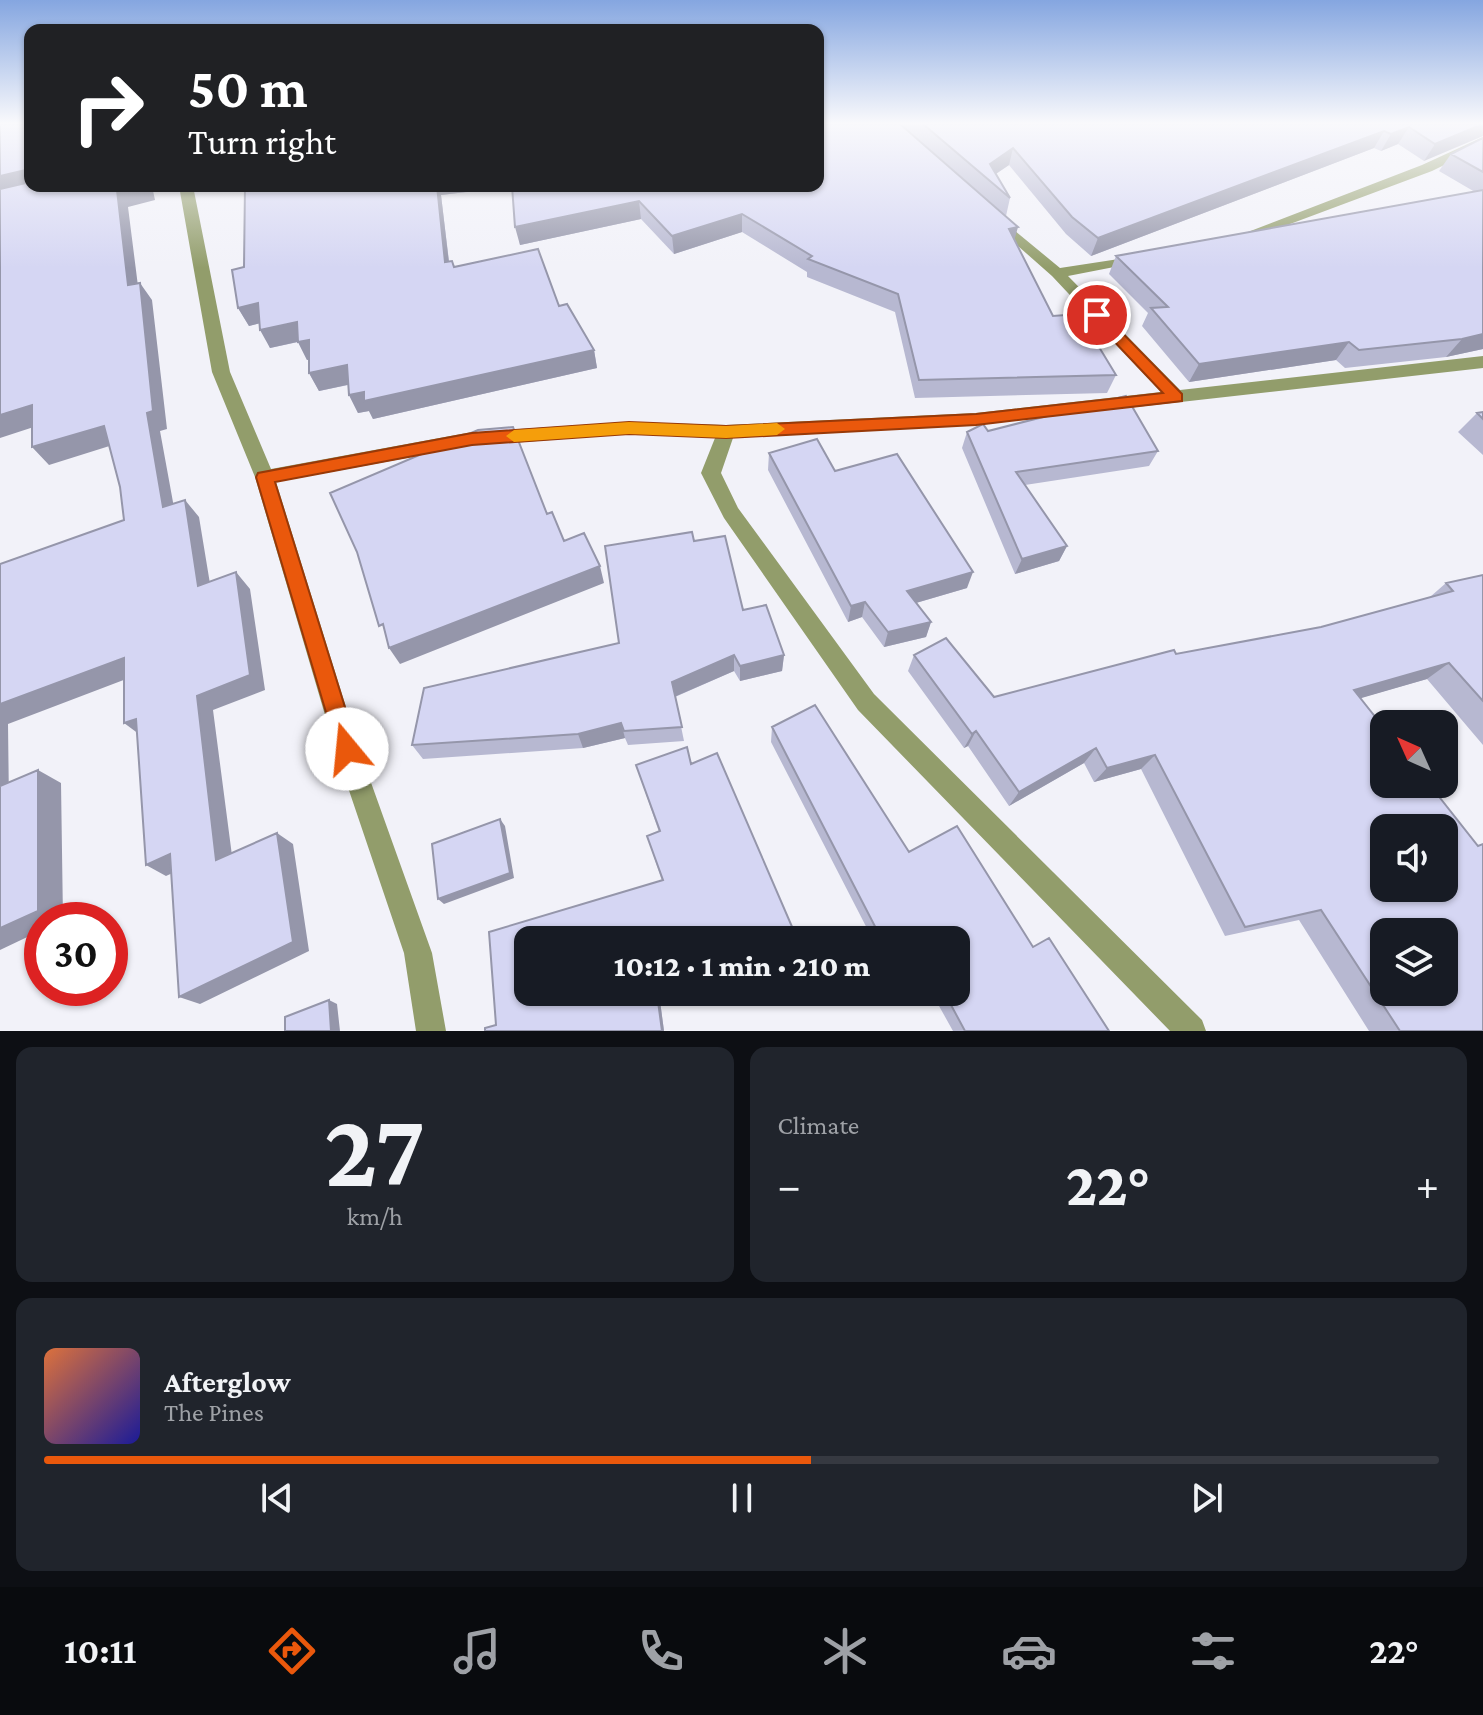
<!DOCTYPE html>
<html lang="en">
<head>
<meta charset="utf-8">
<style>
  :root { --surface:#171b24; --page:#20242c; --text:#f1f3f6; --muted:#9ea1a6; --line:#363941; --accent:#ea580c }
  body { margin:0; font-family:"Crimson Pro",serif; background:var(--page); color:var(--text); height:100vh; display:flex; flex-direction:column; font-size:30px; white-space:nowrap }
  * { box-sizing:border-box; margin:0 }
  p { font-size:26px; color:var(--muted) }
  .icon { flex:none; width:44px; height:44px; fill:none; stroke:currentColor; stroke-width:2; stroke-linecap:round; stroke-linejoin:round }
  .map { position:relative; height:1031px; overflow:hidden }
  .panel { display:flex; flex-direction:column; gap:16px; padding:16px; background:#0d0f14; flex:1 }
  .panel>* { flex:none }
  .top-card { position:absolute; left:24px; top:24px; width:800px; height:168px; border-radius:16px; box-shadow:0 2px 6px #0004; background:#202124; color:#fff; overflow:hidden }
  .needle { width:52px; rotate:315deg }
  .fabs { position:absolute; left:1370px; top:710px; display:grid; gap:16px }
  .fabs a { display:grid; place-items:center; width:88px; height:88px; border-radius:16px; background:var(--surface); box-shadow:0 2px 6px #0004; font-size:40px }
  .speed { position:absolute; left:24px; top:902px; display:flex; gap:16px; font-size:40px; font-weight:700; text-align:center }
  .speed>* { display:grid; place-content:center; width:104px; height:104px; border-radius:50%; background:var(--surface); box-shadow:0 2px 6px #0004; line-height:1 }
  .speed .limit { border:12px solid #d22; background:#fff; color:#111 }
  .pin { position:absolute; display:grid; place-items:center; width:68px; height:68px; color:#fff; margin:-34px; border:4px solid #fff; border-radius:50%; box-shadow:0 2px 8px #0007 }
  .me { position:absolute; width:88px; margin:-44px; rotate:343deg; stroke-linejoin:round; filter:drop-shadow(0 0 6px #0008) }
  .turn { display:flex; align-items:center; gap:28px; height:168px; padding:0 32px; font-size:36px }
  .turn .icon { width:104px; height:104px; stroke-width:2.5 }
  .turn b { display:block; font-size:56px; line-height:68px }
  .big { font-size:60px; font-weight:800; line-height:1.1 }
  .panel .widget { flex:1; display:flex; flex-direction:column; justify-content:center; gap:12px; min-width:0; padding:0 28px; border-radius:16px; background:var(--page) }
  .panel .dial { align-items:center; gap:0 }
  .dial b { font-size:104px; line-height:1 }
  .song { display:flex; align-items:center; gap:24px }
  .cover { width:96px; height:96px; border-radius:12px; background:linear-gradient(135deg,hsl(20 70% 55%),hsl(240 70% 35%)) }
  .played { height:8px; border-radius:4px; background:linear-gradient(90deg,var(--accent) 55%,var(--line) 55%) }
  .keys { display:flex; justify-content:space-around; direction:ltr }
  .heat { display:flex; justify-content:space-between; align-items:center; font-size:44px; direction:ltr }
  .panel .tiles { flex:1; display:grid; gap:16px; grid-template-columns:1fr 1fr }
  .widget:last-child { grid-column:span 2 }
  .trip { position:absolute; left:514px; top:926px; width:456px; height:80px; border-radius:16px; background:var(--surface); box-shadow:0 2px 6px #0004; font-weight:800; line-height:80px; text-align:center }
  .tabs { display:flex; height:128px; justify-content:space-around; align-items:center; background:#090b0e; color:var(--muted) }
  .tabs .icon { width:56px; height:56px }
  .tabs .current { color:var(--accent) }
  .tabs b { font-size:36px; color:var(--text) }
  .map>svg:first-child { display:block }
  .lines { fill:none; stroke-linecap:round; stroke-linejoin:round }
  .street { fill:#929d6b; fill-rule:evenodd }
  .wall { fill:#b7b8d1 }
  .shaded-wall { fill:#9596aa }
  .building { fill:#d5d6f3; stroke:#9596aa; stroke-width:2; fill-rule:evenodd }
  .route { fill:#ea580c; stroke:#983908; stroke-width:2 }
  .slow { fill:#f59e0b }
</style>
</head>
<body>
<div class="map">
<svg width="1483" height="1031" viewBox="0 0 1483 1031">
  <rect width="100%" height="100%" fill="#f2f2f9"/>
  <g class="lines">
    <path class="street" d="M1483,137V146L1432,171L1239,243H1229L1227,240L1422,165Z
      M179,186H193L230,372L271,469L472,432L629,422L726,425L976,413L1161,392L1052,276L992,223V217L997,216L1060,268L1145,255V261L1068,276L1180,390L1483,356V368L976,425L733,438L721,473L738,508L874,694L1202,1020L1206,1031H1170L858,710L724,518L701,473L715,438L629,434L472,446L276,482L359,749L432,953L446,1031H416L404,953L335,749L255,477L212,372Z"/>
  </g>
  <path class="wall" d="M901,124H1483L1424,161L1398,144L1381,151L1374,148L1091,256L1066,234L1009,165L996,174L1010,198L1006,216Z
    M1483,138V349L1446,357L1345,368L1336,360L1189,382L1142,326L1148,313L1109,274L1116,256L1475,192L1439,171L1451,154Z
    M245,186H818L1015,240L1053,316L1116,375L1107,393L915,398L895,312L807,277V272L742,232L674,254L641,219L520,245L512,187L441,195L449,261L454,267L559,306L594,350L597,368L373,419L369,411L358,413L349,395L348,385L319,391L309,373V359L307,360L298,342L270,348L260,323L249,326L238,308L244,267Z
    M1483,412V455L1458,432L1477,413Z
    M988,431L1158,451L1149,466L1025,485L1067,546L1059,561L1015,574L962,448L967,432Z
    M769,453L967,588L916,603L931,622L926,637L884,647L862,617L848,622L768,470Z
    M694,541L743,610L784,655L782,671L740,681L734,671L675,697L684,741L628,745L625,738L583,748L423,759L412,745L619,643Z
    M1483,575V745L1427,679L1360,698L1483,1031H1369L1299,920L1225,936L1141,769L1094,782L1084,763L1009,806L968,746L964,748L908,671L914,655L994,697L1176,654L1321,627L1430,597L1446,583Z
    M772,727L909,852L1033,947L1109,1031H953L934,997L922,1005L916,992H956V940H873L771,742Z
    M687,747L691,764L717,753L793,929L791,938L786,940H528V992H679L660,1001L664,1031H485V1028L496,1025L489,932L662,881L647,836L659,832L636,765Z"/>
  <path class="shaded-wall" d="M1483,124V136L1424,161L1435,144Z
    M1409,127L1398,144L1381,151L1391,134Z
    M1384,131L1374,148L1091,256L1098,238Z
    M1013,148L1009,165L988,179L990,164Z
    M30,169V186L0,196V176Z
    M133,186H152L155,200L128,207L140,302L128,285L117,190Z
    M437,186H515L441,195L451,280L445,262Z
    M639,201L641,219L520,245L515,227Z
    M742,214V232L674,254L672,236Z
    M1018,227L1013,245L1009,229Z
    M140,283L152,300L167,429L160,431L177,524L163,507L147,413Z
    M258,303L268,321L249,326L238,308Z
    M297,322L306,340L270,348L260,330Z
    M1483,334V349L1446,357L1462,339Z
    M309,340L319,357L307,360L298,342Z
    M1349,342L1336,360L1189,382L1199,364Z
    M594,350L597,368L373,419L369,411L358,413L349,395Z
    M347,365L356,383L319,391L309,373Z
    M32,405L49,422L0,438V415Z
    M104,426L119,443L49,465L32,447Z
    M185,500L199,517L213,602L198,586Z
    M1067,546L1059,561L1015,574L1022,559Z
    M600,566L604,583L400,664L389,648Z
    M236,572L250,589L265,690L213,710L234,871L216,860L197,696Z
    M973,572L967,588L902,607L907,591Z
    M865,602L862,617L848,622L851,606Z
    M931,622L926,637L884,647L888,632Z
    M734,655V671L674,697L672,682Z
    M784,655L782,671L740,681V666Z
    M124,658L142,673L8,724L9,805L0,800V704Z
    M1449,663L1427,679L1334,706L1354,690Z
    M136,719L143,737L124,723Z
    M621,723L625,738L583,748L578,734Z
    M976,731L968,746L964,748L972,734Z
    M1096,748L1084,763L1009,806L1019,792Z
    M1155,755L1141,769L1094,782L1107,768Z
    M38,770L61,783L63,920H42V930L0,950V928Z
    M500,819L505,826L514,878L444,904L438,899Z
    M277,833L293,844L309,951L200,1004L179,997Z
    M170,854L190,865L166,876L146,865Z
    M793,929L791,938L786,940H770Z
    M662,992H679L660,1001L664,1031H662L657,994Z
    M940,992L934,997L922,1005L930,998Z
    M329,1000L337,1004L340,1031H331Z"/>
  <path class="building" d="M0,124H30V169L0,176Z
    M818,124H900L1018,227L1009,229L1053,316L1079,314L1116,375L919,380L898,294L808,259L812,256L742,214L672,236L639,201L515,227L512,186H818Z
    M923,124H1483L1435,144L1409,127L1391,134L1384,131L1098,238L1072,217L1013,148L990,164L1010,198Z
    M1483,138V172L1451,154Z
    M30,182V186H133L117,190L128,285L140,283L153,411L147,413L163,507L185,500L198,586L236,572L250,675L197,696L216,860L277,833L293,942L179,997L170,854L146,865L136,719L124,723V658L0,704V564L124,520L120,487L104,426L32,447V405L0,415V189Z
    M245,186H437L445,262L452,261L454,267L538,249L559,306L567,304L594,350L364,401V392L349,395L347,365L309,373V340L298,342L297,322L260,330L258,303L238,308L232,270L244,267Z
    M1483,190V334L1462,339L1359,350L1349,342L1199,364L1151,308L1168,307L1116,256Z
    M1126,396L1158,451L1016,472L1067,546L1022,559L967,432L983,424L988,431Z
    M1483,412V419L1477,413Z
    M513,427L547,514L552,512L564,541L584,533L600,566L389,648L383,624L379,626L357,552L330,493L478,430Z
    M817,439L835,471L897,454L973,572L907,591L931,622L888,632L865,602L851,606L769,453Z
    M692,532L694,541L725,536L743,610L766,605L784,655L740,666L734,655L672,682L682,727L624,731L621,723L578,734L412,745L424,688L619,643L605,546Z
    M1483,575V701L1449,663L1354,690L1384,728V784H1429L1478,846L1483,844V1031H1400L1321,910L1245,927L1155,755L1107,768L1096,748L1019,792L976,731L972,734L914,655L946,638L994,697L1174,650L1176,654L1321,627L1453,591L1446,583ZM1384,828H1444V888H1384ZM1384,932H1444V992H1384Z
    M815,705L909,852L957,826L1033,947L1049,938L1109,1031H965L944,992H956V940H882L772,727Z
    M687,747L691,764L717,753L793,929L770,940H528V992H662L657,994L662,1031H485V1028L496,1025L489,932L663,880L647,836L660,831L636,765Z
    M38,770V911L0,928V786Z
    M500,819L510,873L438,899L432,844Z
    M927,992H939L930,998Z
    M329,1000L331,1031H285V1017Z"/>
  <linearGradient id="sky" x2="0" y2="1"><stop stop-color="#85a6e0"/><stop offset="0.46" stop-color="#f9f9fc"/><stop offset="1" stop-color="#f9f9fc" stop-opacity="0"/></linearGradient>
  <rect width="1483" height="268" fill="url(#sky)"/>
  <path class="route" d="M1097,310L1102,312L1182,394V401L976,425L726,438L629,434L472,445L275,482L358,749L355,756L347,760L339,756L256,477L258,473L472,433L629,422L726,426L976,414L1163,393L1092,318L1090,315Z"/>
  <path class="slow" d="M629,422L726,426L777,423L785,429L777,435L726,438L629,434L514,442L506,436L514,430Z"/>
</svg>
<div class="fabs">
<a><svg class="needle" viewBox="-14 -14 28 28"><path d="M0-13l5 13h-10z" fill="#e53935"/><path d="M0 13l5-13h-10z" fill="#9ea1a6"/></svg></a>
<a><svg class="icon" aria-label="sound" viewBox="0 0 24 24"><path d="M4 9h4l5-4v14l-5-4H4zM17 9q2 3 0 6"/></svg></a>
<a><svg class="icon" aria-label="layers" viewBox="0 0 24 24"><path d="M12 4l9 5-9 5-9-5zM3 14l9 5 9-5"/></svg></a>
</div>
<div class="speed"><div class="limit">30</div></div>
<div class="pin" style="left:1097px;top:315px;background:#d93025"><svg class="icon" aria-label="arrive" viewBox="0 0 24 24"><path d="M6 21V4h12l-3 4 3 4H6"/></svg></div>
<svg class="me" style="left:347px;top:749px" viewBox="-20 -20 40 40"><circle r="19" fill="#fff"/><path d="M0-13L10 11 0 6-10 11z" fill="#ea580c"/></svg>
<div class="trip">10:12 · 1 min · 210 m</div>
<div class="top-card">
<div class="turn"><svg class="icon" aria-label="right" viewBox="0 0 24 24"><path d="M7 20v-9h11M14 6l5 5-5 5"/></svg><div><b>50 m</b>Turn right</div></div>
</div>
</div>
<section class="panel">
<div class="tiles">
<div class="widget dial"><b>27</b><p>km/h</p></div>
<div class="widget"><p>Climate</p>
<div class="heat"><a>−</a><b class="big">22°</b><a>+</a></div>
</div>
<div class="widget">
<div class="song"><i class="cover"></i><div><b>Afterglow</b><p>The Pines</p></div></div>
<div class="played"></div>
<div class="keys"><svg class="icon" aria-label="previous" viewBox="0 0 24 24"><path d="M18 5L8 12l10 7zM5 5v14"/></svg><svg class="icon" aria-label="pause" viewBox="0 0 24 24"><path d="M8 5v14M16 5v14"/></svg><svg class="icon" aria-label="next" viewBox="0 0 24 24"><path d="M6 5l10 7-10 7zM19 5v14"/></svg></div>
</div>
</div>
</section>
<nav class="tabs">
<b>10:11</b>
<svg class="icon current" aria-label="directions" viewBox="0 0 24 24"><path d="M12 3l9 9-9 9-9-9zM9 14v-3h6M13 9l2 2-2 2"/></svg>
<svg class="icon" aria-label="music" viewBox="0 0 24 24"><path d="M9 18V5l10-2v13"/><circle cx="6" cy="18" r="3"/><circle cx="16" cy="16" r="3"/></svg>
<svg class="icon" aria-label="phone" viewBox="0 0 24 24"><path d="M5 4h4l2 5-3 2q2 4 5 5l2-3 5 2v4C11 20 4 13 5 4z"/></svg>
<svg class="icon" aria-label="climate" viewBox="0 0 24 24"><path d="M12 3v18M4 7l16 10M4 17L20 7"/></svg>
<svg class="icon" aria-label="car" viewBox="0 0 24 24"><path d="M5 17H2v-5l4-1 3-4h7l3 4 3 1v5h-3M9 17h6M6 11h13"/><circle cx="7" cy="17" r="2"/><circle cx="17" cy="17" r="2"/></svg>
<svg class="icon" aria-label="filters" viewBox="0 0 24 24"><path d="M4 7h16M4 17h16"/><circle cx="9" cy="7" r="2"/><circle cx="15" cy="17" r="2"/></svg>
<b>22°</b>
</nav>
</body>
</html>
